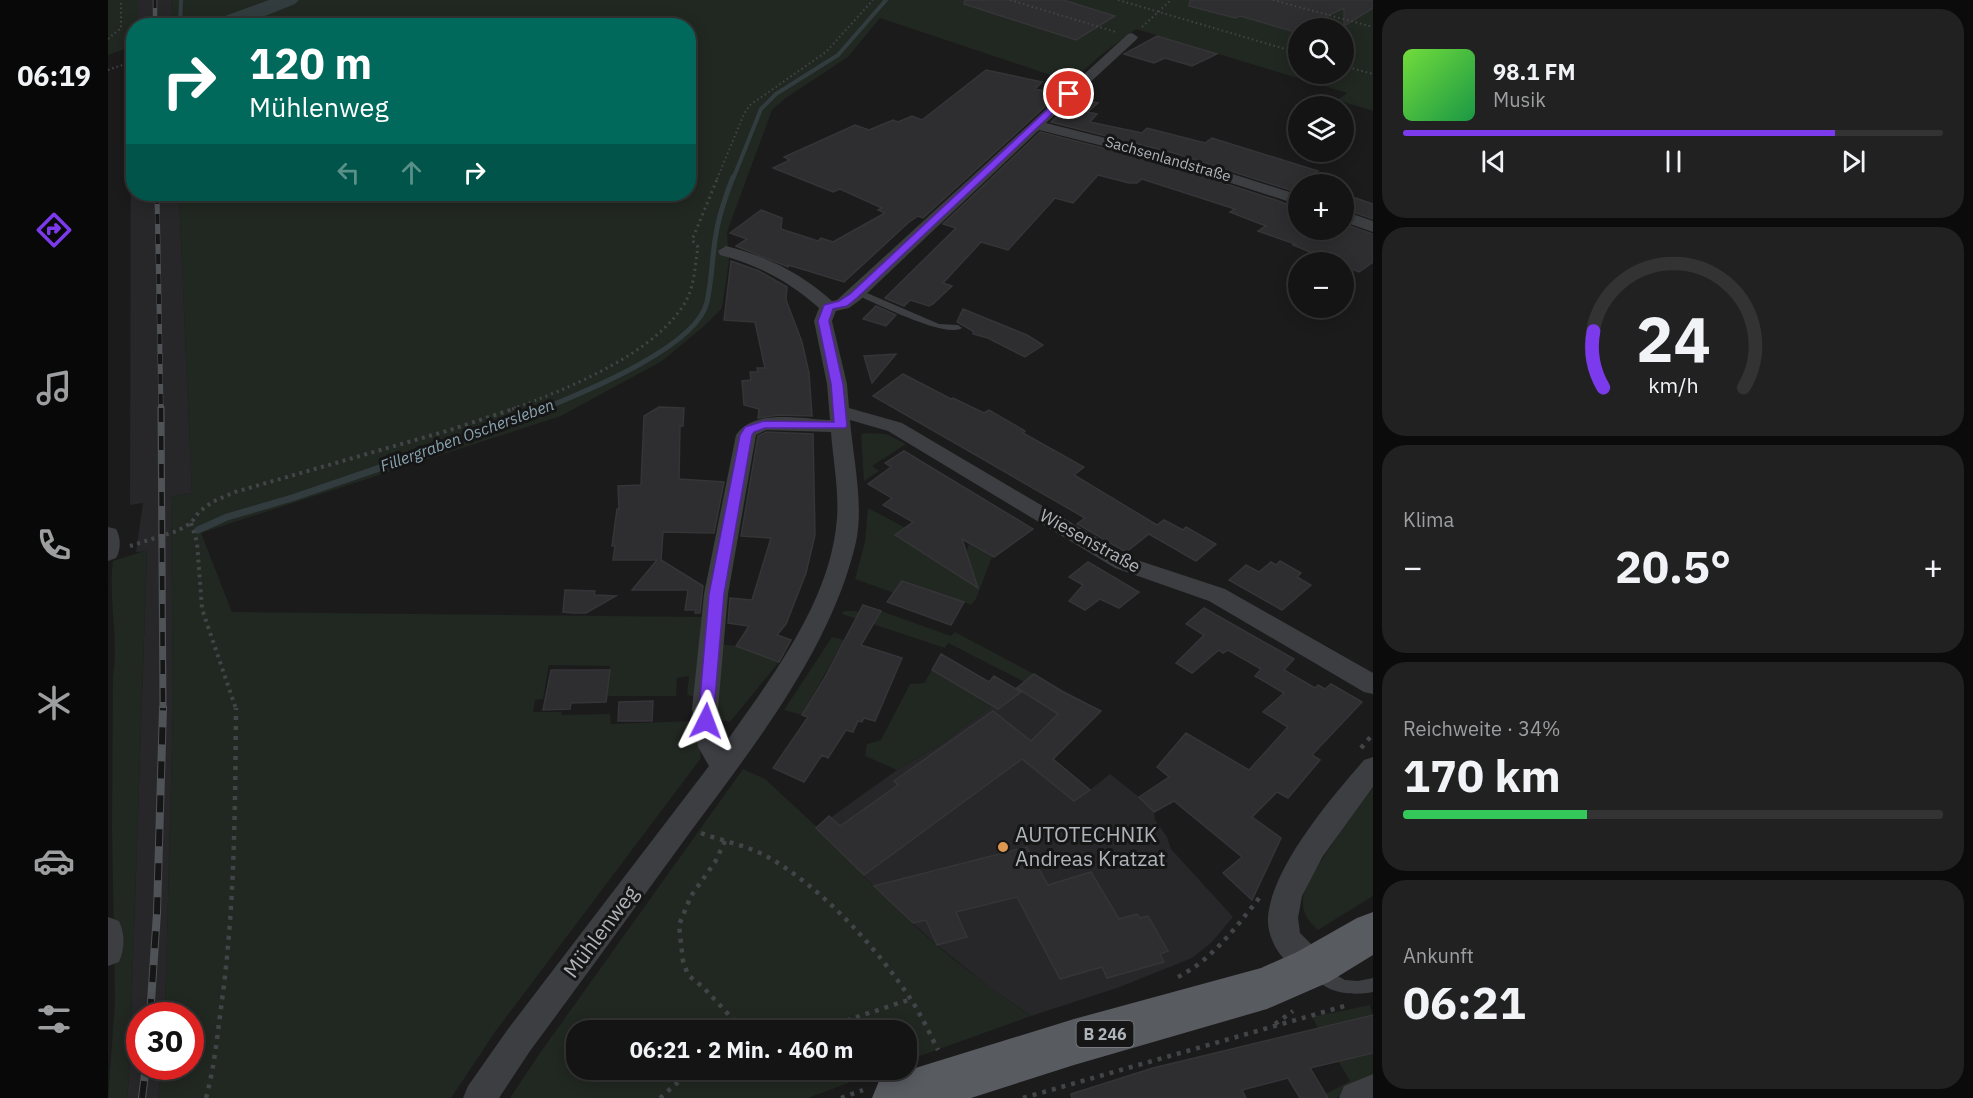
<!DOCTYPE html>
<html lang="de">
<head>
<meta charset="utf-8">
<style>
  :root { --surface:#141415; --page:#212122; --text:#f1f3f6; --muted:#9d9ea0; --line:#333334; --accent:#7c3aed }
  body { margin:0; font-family:"IBM Plex Sans",sans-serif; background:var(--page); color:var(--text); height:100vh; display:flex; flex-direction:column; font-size:22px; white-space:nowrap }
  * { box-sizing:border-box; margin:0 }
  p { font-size:20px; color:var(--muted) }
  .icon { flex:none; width:33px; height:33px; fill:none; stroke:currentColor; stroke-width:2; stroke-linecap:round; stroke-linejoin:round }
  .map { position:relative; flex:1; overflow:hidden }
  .panel { display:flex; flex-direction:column; gap:9px; padding:9px; background:#0b0b0c; width:600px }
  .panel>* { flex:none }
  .top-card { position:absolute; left:18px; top:18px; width:570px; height:183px; border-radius:24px; box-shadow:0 3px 15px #0003,0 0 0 2px var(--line); background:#00695c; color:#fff; overflow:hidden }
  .tools { position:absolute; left:1180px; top:18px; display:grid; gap:12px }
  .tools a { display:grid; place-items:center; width:66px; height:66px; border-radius:50%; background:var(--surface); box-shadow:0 3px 15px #0003,0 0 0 2px var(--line); font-size:30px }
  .speed { position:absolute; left:18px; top:1002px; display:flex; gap:12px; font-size:30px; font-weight:700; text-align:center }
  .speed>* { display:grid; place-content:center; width:78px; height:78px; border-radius:50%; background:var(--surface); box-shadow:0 3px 15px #0003,0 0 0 2px var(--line); line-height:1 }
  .speed .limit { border:9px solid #d22; background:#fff; color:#111 }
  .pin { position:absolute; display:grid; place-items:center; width:51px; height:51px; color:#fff; margin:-26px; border:3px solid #fff; border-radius:50%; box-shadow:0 2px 6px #0007 }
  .me { position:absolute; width:66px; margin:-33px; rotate:3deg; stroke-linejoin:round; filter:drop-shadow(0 0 4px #0008) }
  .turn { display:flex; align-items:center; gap:21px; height:126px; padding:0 24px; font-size:27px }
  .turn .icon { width:78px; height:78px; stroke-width:2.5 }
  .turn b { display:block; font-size:42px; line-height:51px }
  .lanes { display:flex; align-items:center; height:57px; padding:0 24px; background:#0003; justify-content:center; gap:30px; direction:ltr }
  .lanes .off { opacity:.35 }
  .big { font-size:45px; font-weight:800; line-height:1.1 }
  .panel .tile { flex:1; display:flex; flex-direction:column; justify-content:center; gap:9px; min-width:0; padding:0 21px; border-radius:24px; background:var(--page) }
  .panel .dial { align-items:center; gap:0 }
  .dial svg { height:156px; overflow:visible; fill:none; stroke:var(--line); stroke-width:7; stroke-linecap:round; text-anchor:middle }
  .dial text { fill:var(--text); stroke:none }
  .song { display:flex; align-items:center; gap:18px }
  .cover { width:72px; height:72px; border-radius:9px; background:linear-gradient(135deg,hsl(100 70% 55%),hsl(140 70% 35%)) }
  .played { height:6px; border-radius:3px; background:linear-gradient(90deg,var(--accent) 80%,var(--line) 80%) }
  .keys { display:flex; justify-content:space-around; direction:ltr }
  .heat { display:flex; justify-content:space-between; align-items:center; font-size:33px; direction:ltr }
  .charge { height:9px; border-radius:4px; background:linear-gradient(90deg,#34c759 34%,var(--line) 0) }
  .trip { position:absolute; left:458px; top:1020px; width:351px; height:60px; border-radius:24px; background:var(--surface); box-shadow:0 3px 15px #0003,0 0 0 2px var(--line); font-weight:800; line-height:60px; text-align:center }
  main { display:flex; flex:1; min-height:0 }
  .dock { display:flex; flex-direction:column; width:108px; justify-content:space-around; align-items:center; background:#080808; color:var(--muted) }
  .dock .icon { width:42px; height:42px }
  .dock .current { color:var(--accent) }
  .dock b { font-size:27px; color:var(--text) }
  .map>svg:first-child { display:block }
  .built { fill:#272729 }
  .green { fill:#212721; fill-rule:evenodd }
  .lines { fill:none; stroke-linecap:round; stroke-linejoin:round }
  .stream-far2 { stroke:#323c3f; stroke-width:4 }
  .stream-far1 { stroke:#323c3f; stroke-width:5 }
  .stream { stroke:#323c3f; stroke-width:7 }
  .river { fill:#323c3f; fill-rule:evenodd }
  .building { fill:#2e2e30; stroke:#353538; stroke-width:1.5 }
  .path-far3 { stroke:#424548; stroke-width:2; stroke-dasharray:1.5 3; stroke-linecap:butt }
  .path-far2 { stroke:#424548; stroke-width:3; stroke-dasharray:2 4; stroke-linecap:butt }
  .path-far1 { stroke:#424548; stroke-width:4; stroke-dasharray:3 4.5; stroke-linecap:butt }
  .path { stroke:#424548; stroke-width:4.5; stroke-dasharray:4 6; stroke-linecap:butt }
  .service { fill:#3c3e41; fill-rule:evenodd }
  .minor { fill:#3c3e41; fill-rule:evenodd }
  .primary { fill:#585b60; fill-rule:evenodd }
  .rail-far3-casing { stroke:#4f5256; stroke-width:4.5 }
  .rail-far2-casing { stroke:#4f5256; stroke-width:5 }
  .rail-far1-casing { stroke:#4f5256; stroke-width:7 }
  .rail-casing { stroke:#4f5256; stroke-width:8 }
  .rail-far3 { stroke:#161617; stroke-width:3; stroke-dasharray:8; stroke-linecap:butt }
  .rail-far2 { stroke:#161617; stroke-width:4; stroke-dasharray:10; stroke-linecap:butt }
  .rail-far1 { stroke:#161617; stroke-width:4.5; stroke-dasharray:14; stroke-linecap:butt }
  .rail { stroke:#161617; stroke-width:6; stroke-dasharray:17; stroke-linecap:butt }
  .route { fill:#7c3aed; stroke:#51269a; stroke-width:1.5 }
  .poi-dot { fill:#de9751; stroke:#161617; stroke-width:2 }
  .labels { text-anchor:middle; stroke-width:6; stroke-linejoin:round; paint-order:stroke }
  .far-street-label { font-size:15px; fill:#afb4ba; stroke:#161617 }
  .far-water-label { font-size:16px; font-style:italic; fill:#8aa5b1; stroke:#161617 }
  .shield { fill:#161617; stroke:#818589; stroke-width:1.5 }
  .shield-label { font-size:16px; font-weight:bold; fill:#afb4ba }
  .street-label { font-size:18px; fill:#afb4ba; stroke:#161617 }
  .near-poi-label { font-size:21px; fill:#afb4ba; stroke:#161617; text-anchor:start }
  .near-street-label { font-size:21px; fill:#afb4ba; stroke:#161617 }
</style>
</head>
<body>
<main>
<nav class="dock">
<b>06:19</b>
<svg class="icon current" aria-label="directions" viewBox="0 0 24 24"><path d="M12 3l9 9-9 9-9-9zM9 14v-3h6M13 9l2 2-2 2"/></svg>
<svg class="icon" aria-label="music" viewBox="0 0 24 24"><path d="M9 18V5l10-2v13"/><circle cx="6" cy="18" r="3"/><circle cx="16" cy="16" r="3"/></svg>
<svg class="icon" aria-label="phone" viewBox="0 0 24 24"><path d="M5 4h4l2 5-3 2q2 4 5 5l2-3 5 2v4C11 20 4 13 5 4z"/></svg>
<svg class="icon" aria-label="climate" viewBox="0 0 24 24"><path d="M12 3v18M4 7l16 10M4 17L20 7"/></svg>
<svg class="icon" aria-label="car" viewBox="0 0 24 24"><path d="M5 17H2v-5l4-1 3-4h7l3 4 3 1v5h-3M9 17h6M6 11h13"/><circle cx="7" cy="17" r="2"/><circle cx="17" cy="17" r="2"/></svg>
<svg class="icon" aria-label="filters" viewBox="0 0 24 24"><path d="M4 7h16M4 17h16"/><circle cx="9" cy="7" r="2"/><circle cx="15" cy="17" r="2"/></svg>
</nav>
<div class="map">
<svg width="1265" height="1098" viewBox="0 0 1265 1098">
  <rect width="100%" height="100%" fill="#1b1b1c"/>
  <path class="built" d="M30,0H63L65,25L30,26Z
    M25,57L26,194H71L84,493L63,497L65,708L57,1015L32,1016V1066L54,1067L50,1098H19L21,1077L39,551L28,552L35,503L22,505L23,66Z
    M926,674L993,711L945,760L982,790L1002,774L1031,797L1046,812L1047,820L1059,837L1063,849L1125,917L1104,942L1084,958L1009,988L923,1016L884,989L829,945L790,910L708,828L789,770L833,744Z"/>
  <path class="green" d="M0,0H30V25L26,26L25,46L0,55Z
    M63,0H1265V111L1229,100L1239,93L1028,29L993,55L963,82L772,18L740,57L679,97L664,110L619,232L621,261L614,308L595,327L554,361L453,416L93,533L124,612L599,617L592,698L579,695L581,676L569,678L568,696H499L502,666L441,665L435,699L427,700L425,712H453L454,715L502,714L503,724L587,721L593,758L387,1032L343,1098H50L54,1067L82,1066V1016L57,1015L65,708L63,497L84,493L71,194H580V26L65,25ZM1191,28H1236V74H1191Z
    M756,433L778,434L798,444L764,466L771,471L756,481L753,435Z
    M760,508L798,528L787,536L837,566L859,550L861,544L884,557L868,599L863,605L794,581L786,593L747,579L757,542Z
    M39,550L21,1077L19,1098H0L7,1003L4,828L5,676C11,638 0,599 5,561Z
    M736,611H748L769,618L773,611L843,636L847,632L926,674L917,682L840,643L837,648L734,614Z
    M724,637L736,640L694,715L676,710Z
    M612,644L628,646L671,662L622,722L607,719Z
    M824,670L884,706L833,744L789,770L757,756L759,744L773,740L802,684L816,683Z
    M635,769L657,779L709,827L708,829C736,855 762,883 790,910C831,950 876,984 923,1016L798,1061V1030H468V1070H775L700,1098H402L432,1053Z
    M1265,788V896L1210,930C1199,920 1194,913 1195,898C1196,880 1251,805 1265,788Z
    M1262,1005L1265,1015L1210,1028L1204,1017Z
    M1265,1053V1080L1228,1098H1210L1242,1081L1230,1061Z"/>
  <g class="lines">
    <path class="stream-far2" d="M72,26L73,0
      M625,179L653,109L668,94L730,55L778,0"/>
    <path class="stream-far1" d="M435,409C476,392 589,347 599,302C604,280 604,256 608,234C611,215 618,195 625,177"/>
    <path class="stream" d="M90,530L119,517L184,498L409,421L439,408"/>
    <path class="river" d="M161,0H191L187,4L132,26H100L103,21Z"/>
  </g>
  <path class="building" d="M857,0H955L1007,16L968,40L856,4Z
    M1082,0H1265V8L1236,26V8L1187,32L1132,16L1127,18L1081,6Z
    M1049,36L1109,54L1084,66L1057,58L1046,63L1016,54Z
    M878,70L934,82L927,89L951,94L815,218L810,216L801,222L736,282L697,270L680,265V267L628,246L639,239L622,233L653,210L674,218L673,229L710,241L713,238L725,242L777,213L770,210L774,208L732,189L725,192L665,168L682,160L676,157L747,125L761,130L785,120L790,122L804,116L814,120Z
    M968,98L990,103L980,112L989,114L982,122L1034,133L1039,128L1097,143L1104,138L1210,171L1182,190L1066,153L943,122Z
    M932,132L1054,163L1168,200L1191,209V230H1236V224L1265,234V262L1251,272L1236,266V262H1226L1185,245L1187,244L1150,231L1158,226L1122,212L1127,209L1034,179L1029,183H1021L990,175L965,203L947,198L900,250L873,242L835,283L844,286L825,304L821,306L802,300L796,306L777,298L848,228L835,224Z
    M1236,194L1265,204V219L1236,209Z
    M623,261L651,271L679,287L678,300L694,342L701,373L704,416L671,415L650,418L651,409L636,405L634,381L643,380L642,372H650L649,368H657L647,322L616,320Z
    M768,306L788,315L778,326L755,319Z
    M855,309L919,335L935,345L917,357L880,338L865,334V331L849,322Z
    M788,354L764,383L756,356Z
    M795,374L843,399L845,398L876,413L881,410L917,431L915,433L976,467L966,475L1049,525L1056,520L1075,530L1078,527L1108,544L1088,561L1041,534L1018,552L969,524L977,518L765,396Z
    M551,407L576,408L575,426H572L571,479L616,482L606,533L555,532L553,560L595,586L592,613H587L588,610H577L580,590H524L549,560H505L507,546H504L509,509H511L510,486L533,485L536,416Z
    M658,432L705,434L707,535L698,573L678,624L669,635L683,640L671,662L628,646L641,626L620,623L622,598L644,600L663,538L633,536L650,436Z
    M796,451L925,529L886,557L854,539L870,588L787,535L805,522L775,505L784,498L760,484L783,467L777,463Z
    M1172,561L1193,573L1189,577L1203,585L1174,610L1121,580L1138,565L1151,572L1163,562L1168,565Z
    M980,562L1031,592L1011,608L992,599L977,610L961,601L975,585L961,577Z
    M794,581L856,602L843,625L779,602Z
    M457,590L487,591L486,595L508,596L478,613H465L455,612Z
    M755,605L773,611L753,645L794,658L767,721L756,718L754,722L750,721L745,732L738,730L720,758L714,755L696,782L665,768L700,717L694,715L716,679Z
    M1096,608L1186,659L1176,670L1207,688L1210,685L1217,689L1223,684L1254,702L1204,755L1212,760L1180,798L1169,792L1144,817L1173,838L1144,900L1115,873L1134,857L1066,801L1046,812L1031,797L1061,777L1049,767L1078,733L1141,770L1180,727L1155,712L1176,693L1147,676L1153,669L1120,650L1115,653L1111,650L1084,673L1068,663L1096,635L1078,624Z
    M833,654L881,682L886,676L913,692L890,709L824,670Z
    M443,670H502L498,702L463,703L462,709L435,710Z
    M926,674L953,691L993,711L945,759L982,790L966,801L914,759L756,875L708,828L721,816L732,826L790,785L786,781L885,711L923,741L950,714L909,688Z
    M545,701L544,721H510L511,702Z
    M919,847L940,885L983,872L1011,919L1029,914L1032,918L1040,916L1060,951L1052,954L1056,962L999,978L994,967L952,979L909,897L848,912L859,937L829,945L818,920L805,923L766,886Z
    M1265,1015V1053L1202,1068L1220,1098H1192L1180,1078L1134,1090L1138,1098H964L963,1094L1045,1068Z"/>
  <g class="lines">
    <path class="path-far3" d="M902,0L1008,32
      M1010,0L1191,53
      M1165,0L1265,27
      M1034,27L1063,0
      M0,39L13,28V0
      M1236,66L1265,74
      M0,70L26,61
      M609,179L636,114L642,105L718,52L765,0"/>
    <path class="path-far2" d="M404,409C458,390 554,351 580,297C587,281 587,264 590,247L584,240L610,177"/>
    <path class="path-far1" d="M83,523L89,542L94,609L128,709
      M22,546L69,531L83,523L91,512L104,502L127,492L342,430L408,408"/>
    <path class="path" d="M1253,748L1265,734
      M593,833C614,841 638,845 658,856C713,886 770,949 804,1001C814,1017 822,1034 830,1050
      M617,841L607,862L583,896L571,925L575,961L580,975L595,987L635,1030
      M1070,977C1105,959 1128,927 1152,897
      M1167,1024L1185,1011
      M710,1030L803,999
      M98,1098C106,1069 109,1038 113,1008C127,907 127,810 128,708
      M552,1098L584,1070
      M733,1098L755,1090
      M915,1098L1240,1005"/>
    <path class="service" d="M746,290H752L831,324L850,325L854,328C837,339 766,302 746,294Z
      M1212,966L1237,980L1250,981L1265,978V992C1246,996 1214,994 1205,973L1207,968Z"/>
    <path class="minor" d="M1024,33L1030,37L1028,40L938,123L1065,155L1191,195V205L1055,161L931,130L752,300L741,308L728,311L724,321L739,384L741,408L794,423L1023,558L1117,589L1265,673V694L1256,692L1101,601L1007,568L780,431L742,420C745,457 756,505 748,542C724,647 646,746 583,831C529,905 476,978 422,1051L391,1098H355L360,1086L400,1029L601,766L590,747L584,709L596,594L628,435C646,408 693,419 722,420L719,384L706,321L711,308C682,282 650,265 612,255L610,251L618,246C658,256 693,273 724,301L729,300L1020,34ZM658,430L723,432C725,460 731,490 729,518C723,602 662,679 616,745L610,709L620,594L648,435Z
      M1236,211L1265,221V232L1236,222Z
      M0,527L8,529C13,537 13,550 8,558L0,561Z
      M1265,757V787L1215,856L1194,896L1190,918L1192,933L1216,957L1220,967L1216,977L1205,981C1193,976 1184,969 1176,959C1166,948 1159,932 1160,917C1164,867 1223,798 1256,760Z
      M0,917L11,921C17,934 17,948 11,962L0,966Z
      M1265,1074V1098H1231L1236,1086Z"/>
    <path class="primary" d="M1265,912V955L1221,982L1159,1009L966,1065L863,1098H764L771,1081L788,1074L966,1019L1153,968L1189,952L1249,918Z"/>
    <g class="rail-far3-casing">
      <path id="rail-far3" d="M47,0V26"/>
    </g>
    <g class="rail-far2-casing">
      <path id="rail-far2" d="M49,194L53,409"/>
    </g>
    <g class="rail-far1-casing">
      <path id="rail-far1" d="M53,408L55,709"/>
    </g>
    <g class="rail-casing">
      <path id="rail" d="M42,1016L49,913L55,708
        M34,1098L38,1066"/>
    </g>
    <use href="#rail-far3" class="rail-far3"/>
    <use href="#rail-far2" class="rail-far2"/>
    <use href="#rail-far1" class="rail-far1"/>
    <use href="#rail" class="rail"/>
  </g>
  <path class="route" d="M958,92L965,94L749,298L739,306L725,309L721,321L735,384L739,426L737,428H657L646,432L644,435L616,594L605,721L603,725H592L590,721L601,594L632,435L637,427L656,421L726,422L723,384L710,321L716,305L731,301L742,294Z"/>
  <circle class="poi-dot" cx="895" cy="847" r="6"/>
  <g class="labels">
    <g class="far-street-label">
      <text transform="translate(1060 159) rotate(16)" y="5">Sachsenlandstraße</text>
    </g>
    <g class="far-water-label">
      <text transform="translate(359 435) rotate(-20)" y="6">Fillergraben Oschersleben</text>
    </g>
    <rect class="shield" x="968.5" y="1021" width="57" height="26" rx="4.5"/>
    <g class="shield-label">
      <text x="997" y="1040">B 246</text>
    </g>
    <g class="street-label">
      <text transform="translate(982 541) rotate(29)" y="6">Wiesenstraße</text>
    </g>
    <g class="near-poi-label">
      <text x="907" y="842">AUTOTECHNIK<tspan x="907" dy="24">Andreas Kratzat</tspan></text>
    </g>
    <g class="near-street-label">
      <text transform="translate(493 932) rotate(-53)" y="7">Mühlenweg</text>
    </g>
  </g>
</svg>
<div class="tools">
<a><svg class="icon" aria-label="search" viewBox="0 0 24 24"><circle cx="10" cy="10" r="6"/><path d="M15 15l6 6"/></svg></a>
<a><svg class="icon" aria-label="layers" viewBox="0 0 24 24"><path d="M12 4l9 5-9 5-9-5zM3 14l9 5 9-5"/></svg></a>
<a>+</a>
<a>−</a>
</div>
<div class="speed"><div class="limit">30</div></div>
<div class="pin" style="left:961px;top:94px;background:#d93025"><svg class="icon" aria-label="arrive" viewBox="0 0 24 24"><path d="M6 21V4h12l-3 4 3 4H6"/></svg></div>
<svg class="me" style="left:598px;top:721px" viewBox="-20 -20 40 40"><path d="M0-17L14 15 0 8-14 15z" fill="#7c3aed" stroke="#fff" stroke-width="4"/></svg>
<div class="trip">06:21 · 2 Min. · 460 m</div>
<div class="top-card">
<div class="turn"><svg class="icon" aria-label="right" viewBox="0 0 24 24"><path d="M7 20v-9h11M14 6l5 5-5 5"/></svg><div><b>120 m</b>Mühlenweg</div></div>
<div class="lanes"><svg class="icon off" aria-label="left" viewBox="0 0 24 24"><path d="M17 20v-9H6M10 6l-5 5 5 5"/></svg><svg class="icon off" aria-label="ahead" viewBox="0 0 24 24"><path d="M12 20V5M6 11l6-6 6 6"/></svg><svg class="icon" aria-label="right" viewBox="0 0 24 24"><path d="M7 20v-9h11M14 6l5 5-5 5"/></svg></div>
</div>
</div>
<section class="panel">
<div class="tile">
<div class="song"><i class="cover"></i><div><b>98.1 FM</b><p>Musik</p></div></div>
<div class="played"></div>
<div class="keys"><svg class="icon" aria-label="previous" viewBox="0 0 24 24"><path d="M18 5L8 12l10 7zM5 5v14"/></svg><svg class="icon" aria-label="pause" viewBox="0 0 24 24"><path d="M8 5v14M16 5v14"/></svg><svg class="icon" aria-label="next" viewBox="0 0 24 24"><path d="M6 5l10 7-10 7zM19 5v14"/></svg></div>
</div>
<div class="tile dial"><svg viewBox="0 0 100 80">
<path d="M14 69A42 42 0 1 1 86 69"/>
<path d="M14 69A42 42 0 0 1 9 40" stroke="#7c3aed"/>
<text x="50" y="56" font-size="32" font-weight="700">24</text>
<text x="50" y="72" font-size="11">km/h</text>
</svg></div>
<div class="tile"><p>Klima</p>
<div class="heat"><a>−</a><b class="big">20.5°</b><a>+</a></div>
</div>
<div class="tile"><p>Reichweite · 34%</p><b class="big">170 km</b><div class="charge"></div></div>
<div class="tile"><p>Ankunft</p><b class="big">06:21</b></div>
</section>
</main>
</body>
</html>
